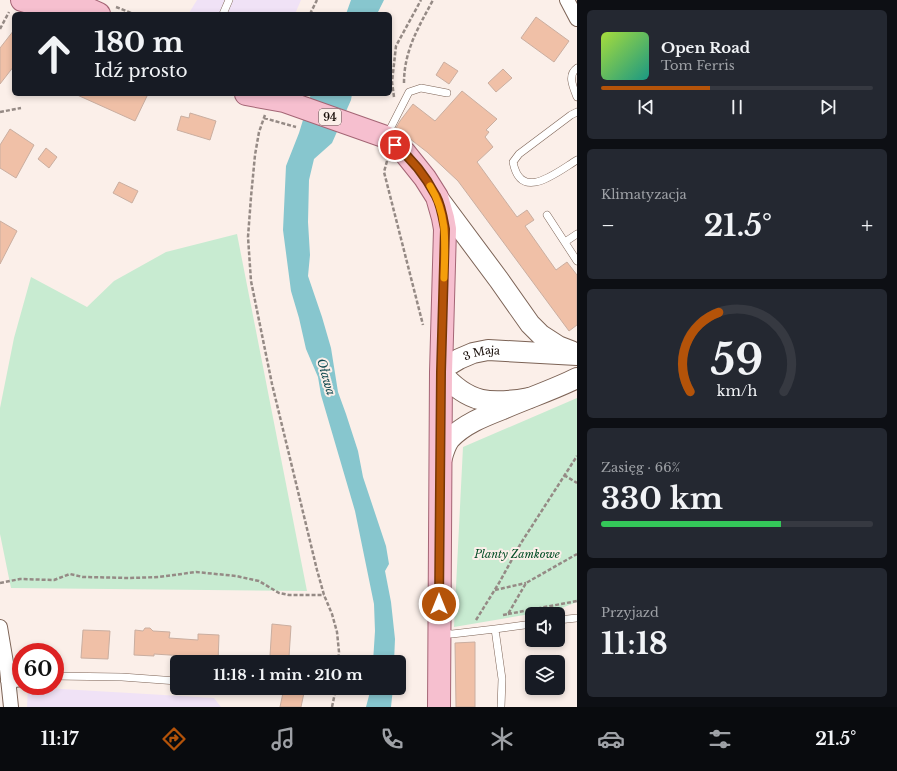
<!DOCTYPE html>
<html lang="pl">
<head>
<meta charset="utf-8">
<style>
  :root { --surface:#171b24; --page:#242831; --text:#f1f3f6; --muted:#9ea1a6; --line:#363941; --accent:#b45309 }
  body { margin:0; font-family:"Libre Baskerville",serif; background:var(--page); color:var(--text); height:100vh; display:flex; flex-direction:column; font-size:15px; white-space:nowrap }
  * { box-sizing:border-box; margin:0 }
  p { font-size:13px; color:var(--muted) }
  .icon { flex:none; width:22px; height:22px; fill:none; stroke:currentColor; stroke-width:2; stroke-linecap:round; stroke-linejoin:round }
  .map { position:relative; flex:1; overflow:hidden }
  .sheet { display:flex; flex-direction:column; gap:10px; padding:10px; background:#0d0f14; width:320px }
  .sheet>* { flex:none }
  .top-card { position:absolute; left:12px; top:12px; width:380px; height:84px; border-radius:6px; box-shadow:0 2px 6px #0003; background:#171b24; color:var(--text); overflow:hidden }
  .controls { position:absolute; left:525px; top:607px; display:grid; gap:8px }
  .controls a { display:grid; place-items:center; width:40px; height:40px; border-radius:6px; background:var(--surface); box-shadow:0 2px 6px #0003; font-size:20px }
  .speed { position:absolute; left:12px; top:643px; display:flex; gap:8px; font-size:20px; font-weight:700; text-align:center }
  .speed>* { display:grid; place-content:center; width:52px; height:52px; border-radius:50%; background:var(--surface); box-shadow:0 2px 6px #0003; line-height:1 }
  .speed .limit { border:6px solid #d22; background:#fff; color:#111 }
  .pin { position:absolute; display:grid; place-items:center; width:34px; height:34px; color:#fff; margin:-17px; border:2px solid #fff; border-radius:50%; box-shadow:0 1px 4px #0007 }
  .me { position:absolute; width:44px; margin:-22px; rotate:0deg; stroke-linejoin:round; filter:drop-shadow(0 0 3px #0008) }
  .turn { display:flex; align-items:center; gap:14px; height:84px; padding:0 16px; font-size:18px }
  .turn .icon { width:52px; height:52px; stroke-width:2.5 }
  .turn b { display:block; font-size:28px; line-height:34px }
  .big { font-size:30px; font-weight:700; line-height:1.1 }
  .sheet .widget { flex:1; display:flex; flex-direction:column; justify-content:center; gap:6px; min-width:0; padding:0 14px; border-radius:6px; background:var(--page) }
  .sheet .dial { align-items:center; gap:0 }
  .dial svg { height:104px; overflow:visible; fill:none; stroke:var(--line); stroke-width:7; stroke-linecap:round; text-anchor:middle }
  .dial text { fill:var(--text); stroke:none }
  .song { display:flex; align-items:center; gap:12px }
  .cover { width:48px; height:48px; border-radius:6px; background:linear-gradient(135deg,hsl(80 70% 55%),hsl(170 70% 35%)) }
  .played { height:4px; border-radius:2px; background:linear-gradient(90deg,var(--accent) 40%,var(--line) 40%) }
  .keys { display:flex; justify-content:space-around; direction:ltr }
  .heat { display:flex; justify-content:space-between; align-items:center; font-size:22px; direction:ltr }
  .charge { height:6px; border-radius:3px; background:linear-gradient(90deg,#34c759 66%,var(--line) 0) }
  .trip { position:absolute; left:170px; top:655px; width:236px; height:40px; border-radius:6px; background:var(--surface); box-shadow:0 2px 6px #0003; font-weight:700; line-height:40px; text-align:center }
  .menu { display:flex; height:64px; justify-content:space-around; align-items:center; background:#090b0e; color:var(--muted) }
  .menu .icon { width:28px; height:28px }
  .menu .active { color:var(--accent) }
  .menu b { font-size:18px; color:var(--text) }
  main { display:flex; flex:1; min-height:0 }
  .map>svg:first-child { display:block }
  .commercial { fill:#f0e2f6 }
  .green { fill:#c8ebd1 }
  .water { fill:#87c6ce }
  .building { fill:#f0c0a7; stroke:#caaea0 }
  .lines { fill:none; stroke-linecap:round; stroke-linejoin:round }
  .lane-casing { stroke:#7c6356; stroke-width:8 }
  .street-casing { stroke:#7c6356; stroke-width:16 }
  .secondary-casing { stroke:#7c6356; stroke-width:22 }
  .primary-casing { stroke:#a46575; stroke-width:24 }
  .path { stroke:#958a85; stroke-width:2.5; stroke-dasharray:4 2; stroke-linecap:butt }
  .lane { stroke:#fff; stroke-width:7 }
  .street { stroke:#fff; stroke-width:14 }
  .secondary { stroke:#fff; stroke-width:20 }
  .primary { stroke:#f6bfcf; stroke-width:22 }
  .route-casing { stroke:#753606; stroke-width:10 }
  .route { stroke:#b45309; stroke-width:7 }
  .slow { stroke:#f59e0b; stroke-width:7 }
  .labels { text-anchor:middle; stroke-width:4; stroke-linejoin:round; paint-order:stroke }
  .shield { fill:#fbefe9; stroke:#5b514c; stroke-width:1 }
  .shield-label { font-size:10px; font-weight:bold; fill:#170d08 }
  .street-label { font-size:11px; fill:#170d08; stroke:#fbefe9 }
  .park-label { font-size:11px; font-style:italic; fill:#034e26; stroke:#fbefe9 }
  .water-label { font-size:12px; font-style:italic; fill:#10494f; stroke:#fbefe9 }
</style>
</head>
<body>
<main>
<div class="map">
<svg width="577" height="707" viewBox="0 0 577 707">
  <rect width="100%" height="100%" fill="#fbefe9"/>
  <path class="commercial" d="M197,0H301L295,14L189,13Z
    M28,687L214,698L221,707H27Z"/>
  <path class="green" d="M237,234L307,591L11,588L0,534V408L14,338L31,277L87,307L114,281L166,252Z
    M577,398V602L559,609L454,627L463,447Z"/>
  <path class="water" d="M351,0H384L377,14H346Z
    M311,94H352L351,100L332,143L314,159L309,180L308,222L310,255L308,276L322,317L331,348L338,392L346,414L358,451L363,477L386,546L389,564L385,571L391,602L395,639L394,662H373L375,631L374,604L355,511L321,395L318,377L306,349L299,318L291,291L283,230L286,166L299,133Z
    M371,688H393L391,707H366Z"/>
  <path class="building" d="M536,17L569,41L554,62L521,38Z
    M14,30V66L0,84V48Z
    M444,62L458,71L449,84L436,75Z
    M503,69L512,78L496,92L488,83Z
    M462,91L497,119L486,130L489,132L485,137L493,147L477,162L517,217L527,210L534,220L525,226L556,270L567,262L577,275V325L569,331L458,181L427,152L396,128L400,121L413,104L435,121Z
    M75,94H148L135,121Z
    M190,113L216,121L210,140L177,130L181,116L189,118Z
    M10,129L34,145L16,178L0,168V145Z
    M46,148L57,157L49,168L38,159Z
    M119,182L138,191L132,203L113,193Z
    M0,221L17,231L0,264Z
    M272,624L291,626L289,657L270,656Z
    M145,628H150L153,631L170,632L169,638L198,640V634L219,635L218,662L197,661V659L185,658V656L154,654V656L134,655L135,630L143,631Z
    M83,630L110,631L108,659L81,658Z
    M475,642V707H456L455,643Z
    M284,688H305L301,707H280Z"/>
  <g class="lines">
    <g class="lane-casing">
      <path id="lane" d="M223,14L229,0
        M577,68C567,75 573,87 577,97
        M577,112L571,115L519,154L513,162C521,203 557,172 577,160
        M387,135L409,92L421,88L447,93
        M547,215L577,261
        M565,242L577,234
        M558,620L577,618
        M495,629L532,624
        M441,633L452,634L495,629L502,679L501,707
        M55,676L122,677L177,681"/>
    </g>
    <g class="street-casing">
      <path id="street" d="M567,0L577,19
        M0,627L7,669L11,707
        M8,681L21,679"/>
    </g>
    <g class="secondary-casing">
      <g id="secondary">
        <path d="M438,198L499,280L530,324L541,335L558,346L571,351"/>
        <path id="s1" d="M529,398C491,405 468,404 441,372L449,365L459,359L473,353L488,350L577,355"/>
        <path d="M441,461C443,454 445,445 450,439C464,424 485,416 503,409C528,398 553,390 577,378"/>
      </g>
    </g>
    <g class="primary-casing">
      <path id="primary" d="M22,0L69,14
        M68,0L99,14
        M246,94L284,101L386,137L405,153L425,178L437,197L443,218L445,229L441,372L439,707"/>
    </g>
    <path class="path" d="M116,7L134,14
      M310,14L317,0
      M0,29L9,12
      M404,83C404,51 418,28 433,0
      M394,97L392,82L396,46L421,0
      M0,112L21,108
      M265,115L259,132L255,155L251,197L248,237L251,281L272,384L317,570L324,595L332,614L337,632L339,652L338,662
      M264,118L296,127
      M387,161L384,172L423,325
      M564,475L577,483
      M0,583L20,579L54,580L70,574L83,577L130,578L159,577L196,572L236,576L259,581L279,593L289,595H324
      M495,590L526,583
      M508,614L577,601
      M503,615L508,614L526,583L577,554
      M476,620L499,583L521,543L577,456
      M332,707L336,688"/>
    <use href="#lane" class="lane"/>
    <use href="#street" class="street"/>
    <use href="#secondary" class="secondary"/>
    <use href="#primary" class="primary"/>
  </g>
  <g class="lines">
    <g class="route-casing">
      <path id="route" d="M395,145C411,158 426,177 436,196C441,205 443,218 445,229L441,372L439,604"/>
    </g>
    <use href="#route" class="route"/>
    <path class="slow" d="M430,186C448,215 445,244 444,278"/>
  </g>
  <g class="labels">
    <rect class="shield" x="319" y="109" width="22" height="16" rx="3"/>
    <g class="shield-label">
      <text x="330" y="121">94</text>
    </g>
    <g class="street-label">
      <text dy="4" stroke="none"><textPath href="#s1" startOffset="144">3 Maja</textPath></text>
    </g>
    <g class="park-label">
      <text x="517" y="558">Planty Zamkowe</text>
    </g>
    <g class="water-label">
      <text transform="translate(326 377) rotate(74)" y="4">Oława</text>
    </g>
  </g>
</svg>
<div class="controls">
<a><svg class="icon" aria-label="sound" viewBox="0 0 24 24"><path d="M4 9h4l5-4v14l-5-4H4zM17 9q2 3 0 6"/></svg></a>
<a><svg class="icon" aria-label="layers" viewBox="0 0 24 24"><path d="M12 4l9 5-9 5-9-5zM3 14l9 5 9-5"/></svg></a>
</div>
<div class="speed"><div class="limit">60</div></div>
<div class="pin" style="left:395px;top:145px;background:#d93025"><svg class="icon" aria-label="arrive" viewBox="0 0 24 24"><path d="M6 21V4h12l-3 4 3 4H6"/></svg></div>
<svg class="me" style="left:439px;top:604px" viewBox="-20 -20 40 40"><circle r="17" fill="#b45309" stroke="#fff" stroke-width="3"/><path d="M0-11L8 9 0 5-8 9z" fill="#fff"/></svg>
<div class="trip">11:18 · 1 min · 210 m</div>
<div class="top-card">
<div class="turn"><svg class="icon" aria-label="ahead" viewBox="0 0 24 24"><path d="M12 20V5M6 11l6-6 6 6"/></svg><div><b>180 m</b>Idź prosto</div></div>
</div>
</div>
<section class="sheet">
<div class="widget">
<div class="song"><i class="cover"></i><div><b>Open Road</b><p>Tom Ferris</p></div></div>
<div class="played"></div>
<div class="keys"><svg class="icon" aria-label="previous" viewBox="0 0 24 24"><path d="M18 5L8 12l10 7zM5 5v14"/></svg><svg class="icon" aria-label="pause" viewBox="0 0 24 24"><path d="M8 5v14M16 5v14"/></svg><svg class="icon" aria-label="next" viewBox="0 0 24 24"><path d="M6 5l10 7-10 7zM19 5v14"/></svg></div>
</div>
<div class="widget"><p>Klimatyzacja</p>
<div class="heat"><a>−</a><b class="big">21.5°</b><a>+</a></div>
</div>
<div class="widget dial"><svg viewBox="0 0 100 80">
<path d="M14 69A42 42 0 1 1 86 69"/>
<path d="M14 69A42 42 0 0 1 36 8" stroke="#b45309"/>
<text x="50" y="56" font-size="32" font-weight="700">59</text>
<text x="50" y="72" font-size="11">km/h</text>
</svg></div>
<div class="widget"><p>Zasięg · 66%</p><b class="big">330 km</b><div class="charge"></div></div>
<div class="widget"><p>Przyjazd</p><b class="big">11:18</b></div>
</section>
</main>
<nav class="menu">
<b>11:17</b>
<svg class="icon active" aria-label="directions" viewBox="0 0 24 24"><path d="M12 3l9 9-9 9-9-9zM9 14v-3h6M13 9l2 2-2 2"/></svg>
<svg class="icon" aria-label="music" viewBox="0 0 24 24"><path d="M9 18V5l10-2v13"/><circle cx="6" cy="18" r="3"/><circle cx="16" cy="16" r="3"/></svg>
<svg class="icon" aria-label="phone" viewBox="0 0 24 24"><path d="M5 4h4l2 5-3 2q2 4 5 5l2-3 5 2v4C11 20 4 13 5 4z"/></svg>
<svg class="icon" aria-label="climate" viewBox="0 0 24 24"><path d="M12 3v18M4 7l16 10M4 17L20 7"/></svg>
<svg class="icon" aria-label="car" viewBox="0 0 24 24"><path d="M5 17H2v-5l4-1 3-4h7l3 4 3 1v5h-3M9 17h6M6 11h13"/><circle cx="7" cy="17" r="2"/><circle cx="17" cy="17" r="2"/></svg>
<svg class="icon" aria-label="filters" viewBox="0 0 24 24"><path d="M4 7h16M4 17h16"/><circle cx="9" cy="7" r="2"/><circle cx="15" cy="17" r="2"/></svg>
<b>21.5°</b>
</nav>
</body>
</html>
